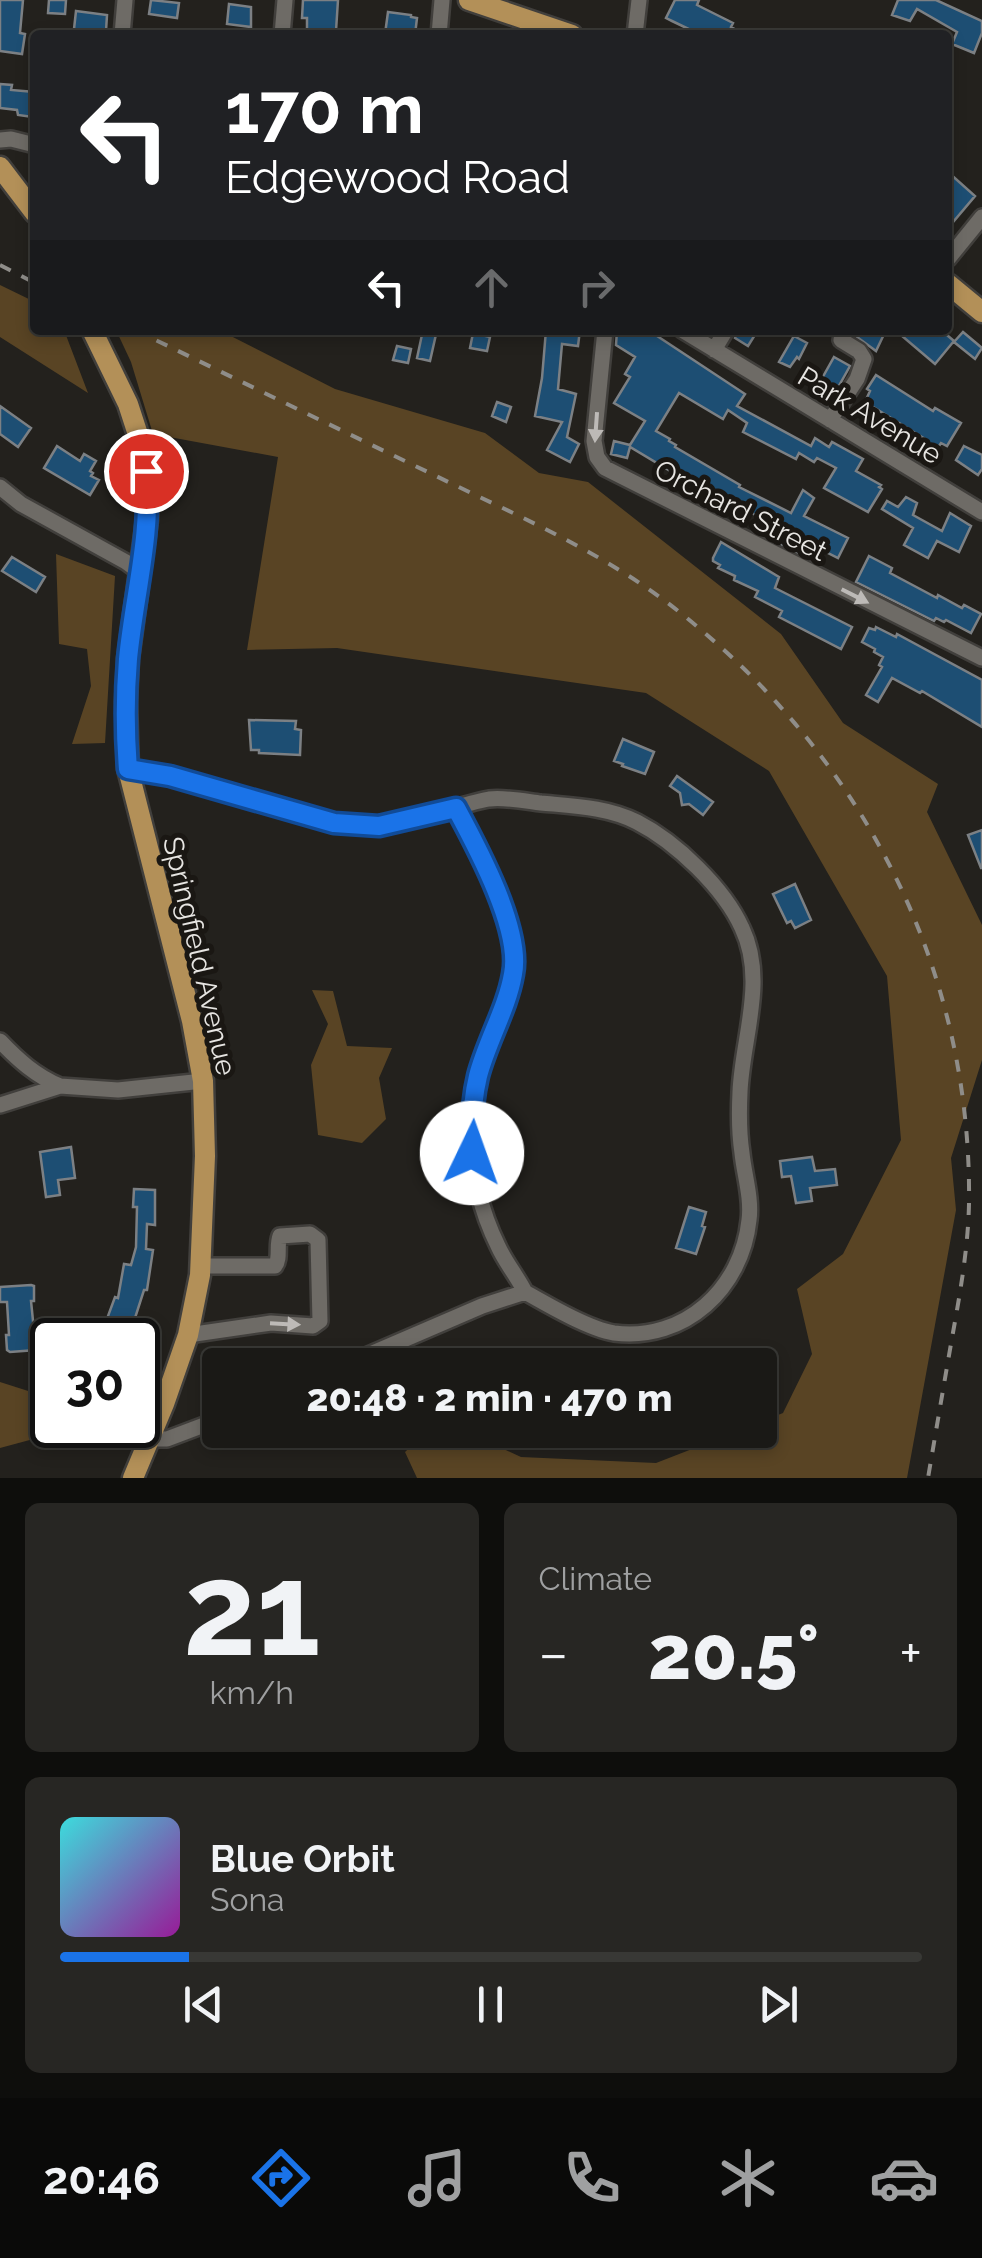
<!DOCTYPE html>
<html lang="en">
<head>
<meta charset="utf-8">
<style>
  :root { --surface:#1a1916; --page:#272623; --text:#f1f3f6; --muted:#9fa0a1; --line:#383835; --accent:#1a73e8 }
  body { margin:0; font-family:Raleway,sans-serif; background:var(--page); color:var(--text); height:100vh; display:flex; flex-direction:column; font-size:38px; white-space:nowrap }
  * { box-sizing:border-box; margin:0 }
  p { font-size:32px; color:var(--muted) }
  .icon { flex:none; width:55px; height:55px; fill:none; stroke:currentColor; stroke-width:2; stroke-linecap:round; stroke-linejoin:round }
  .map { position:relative; height:1478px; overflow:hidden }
  .panel { display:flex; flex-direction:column; gap:25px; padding:25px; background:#0e0e0c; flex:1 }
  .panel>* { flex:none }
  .guide { position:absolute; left:30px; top:30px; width:922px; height:305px; border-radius:10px; box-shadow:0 5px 15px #0003,0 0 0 2px var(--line); background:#202124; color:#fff; overflow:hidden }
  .speed { position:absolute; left:30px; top:1318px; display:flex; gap:20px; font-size:50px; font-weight:700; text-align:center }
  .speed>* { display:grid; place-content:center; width:130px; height:130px; border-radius:50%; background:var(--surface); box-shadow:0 5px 15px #0003,0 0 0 2px var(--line); line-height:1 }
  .speed .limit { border:5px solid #111; border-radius:15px; background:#fff; color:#111 }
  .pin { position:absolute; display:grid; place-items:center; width:85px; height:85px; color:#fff; margin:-42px; border:5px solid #fff; border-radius:50%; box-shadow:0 2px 10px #0007 }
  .me { position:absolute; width:110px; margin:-55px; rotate:3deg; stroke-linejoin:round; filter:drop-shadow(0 0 8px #0008) }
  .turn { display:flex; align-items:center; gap:35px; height:210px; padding:0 30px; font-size:45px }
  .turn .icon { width:130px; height:130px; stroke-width:2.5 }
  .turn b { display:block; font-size:70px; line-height:85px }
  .lanes { display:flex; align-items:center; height:95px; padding:0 30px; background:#0003; justify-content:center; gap:50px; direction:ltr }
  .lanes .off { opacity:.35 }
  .big { font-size:75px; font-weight:800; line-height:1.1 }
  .panel .tile { flex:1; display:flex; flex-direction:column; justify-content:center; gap:15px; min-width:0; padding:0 35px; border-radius:15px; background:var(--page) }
  .panel .dial { align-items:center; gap:0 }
  .dial b { font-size:130px; line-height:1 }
  .song { display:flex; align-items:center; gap:30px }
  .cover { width:120px; height:120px; border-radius:15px; background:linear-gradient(135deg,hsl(180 70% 55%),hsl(300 70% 35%)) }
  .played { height:10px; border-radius:5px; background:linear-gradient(90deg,var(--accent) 15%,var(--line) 15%) }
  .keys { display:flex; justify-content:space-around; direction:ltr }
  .heat { display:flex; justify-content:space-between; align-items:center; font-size:55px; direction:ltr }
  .panel .tiles { flex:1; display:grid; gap:25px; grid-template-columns:1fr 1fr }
  .tile:last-child { grid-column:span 2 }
  .trip { position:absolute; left:202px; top:1348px; width:575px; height:100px; border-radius:10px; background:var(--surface); box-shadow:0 5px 15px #0003,0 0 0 2px var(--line); font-weight:800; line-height:100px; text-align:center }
  .dock { display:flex; height:160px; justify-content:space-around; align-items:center; background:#0a0a09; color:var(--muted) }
  .dock .icon { width:70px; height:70px }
  .dock .selected { color:var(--accent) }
  .dock b { font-size:45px; color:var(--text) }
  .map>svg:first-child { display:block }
  .green { fill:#594424 }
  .building { fill:#1d4e73; stroke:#7c8084; stroke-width:2.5 }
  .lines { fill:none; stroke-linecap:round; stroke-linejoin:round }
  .minor-casing { stroke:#413f3c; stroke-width:20 }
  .major-casing { stroke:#413f3c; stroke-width:25 }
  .minor { stroke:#6e6b66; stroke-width:15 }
  .major { stroke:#b39058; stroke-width:20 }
  .rail { stroke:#8f8d89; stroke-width:4; stroke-dasharray:12 12; stroke-linecap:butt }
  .oneway { fill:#bdbab7 }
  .route-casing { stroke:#114b97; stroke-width:25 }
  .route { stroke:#1a73e8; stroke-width:18 }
  .labels { text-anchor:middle; stroke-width:10; stroke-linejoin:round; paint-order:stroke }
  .street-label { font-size:28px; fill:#e7e5e2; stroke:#1a1713 }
</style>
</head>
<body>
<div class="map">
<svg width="982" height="1478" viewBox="0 0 982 1478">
  <rect width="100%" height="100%" fill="#23211d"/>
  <path class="green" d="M0,285L35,302V330H64L88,393L0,337Z
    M116,330H219L335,389L485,433L539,473L588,482L781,634L843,723L938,784L927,812L982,925V1060L951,1158L956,1210L907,1478H417L405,1452L429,1430H463L521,1457L656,1463L741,1430H760V1422L783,1413L812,1354L797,1289L843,1254L901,1140L887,976L769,771L646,693L337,648L247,650L278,457L153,434L131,362Z
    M56,554L115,576L105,743L72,744L91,686L87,649L59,644Z
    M312,990L333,991L347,1046L392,1048L379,1078L386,1119L362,1143L318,1135L311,1065L328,1024Z
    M0,1382L47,1397L52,1434L0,1448Z"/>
  <path class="building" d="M0,0H23L20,33L25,34L22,54L0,51Z
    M49,0H66L65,14L48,13Z
    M151,0L179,3L177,18L149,14Z
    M303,0H338L336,31L307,29V18H302Z
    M675,0H699L697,5L733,23L731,27L746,35H701L672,21L666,18Z
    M898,0H936L982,21V33L974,53L952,44L957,32L917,9L910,21L892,15Z
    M229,4L251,7V27L227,24Z
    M76,11L107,15L106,31L74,29Z
    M388,12L411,15V17L417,18L415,35L385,34Z
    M0,84L12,85L11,90L34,92L33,117L18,115L17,110L0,108Z
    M948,172L975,196L948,228Z
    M423,330H437L430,361L417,358Z
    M546,330H580L578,346L562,344L558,389L576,394L567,437L579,444L570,462L547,450L562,422L535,416L542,378Z
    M617,330H648L745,394L737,406L811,446L815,438L829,447L832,442L863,459L856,471L881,485L879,487L882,489L868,512L824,488L836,468L817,458L814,462L799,453L796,459L743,432L747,423L728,410L723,419L679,393L656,431L670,439L669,441L676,445L675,447L740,485L739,487L791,513L803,490L814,498L804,516L848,538L838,558L806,542L800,554L775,541L777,537L770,533L774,525L704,487L702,490L630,447L627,458L611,454L614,441L630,445L645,421L614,403L630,377L625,374L635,357L616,345Z
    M737,330H758L748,346L735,338Z
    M861,330H886L876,351L857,337Z
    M895,330H941L954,341L935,364Z
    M963,332L982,348L975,359L954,342Z
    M473,333L490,337L487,351L470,348Z
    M794,336L807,343L799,359L797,357L790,367L779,362Z
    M397,346L411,349L408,363L393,360Z
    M834,357L850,366L836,391L820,382Z
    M876,375L933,411L935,408L961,423L947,446L941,443L937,449L929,445L924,441L925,439L865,402L870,391L867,389Z
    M497,402L511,407L506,422L492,416Z
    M0,406L31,428L18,447L0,434Z
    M57,446L80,461L84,454L96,461L90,471L93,473L91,476L99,480L90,495L44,468Z
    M964,446L982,455V469L978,475L956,460Z
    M906,497L917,503L913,515L942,531L950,513L971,526L959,552L937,541L928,558L904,545L913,528L882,509L887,501L898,507Z
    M721,542L779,577L775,588L852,627L841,649L779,617L782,611L755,597L758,591L734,580L735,576L718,568L720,565L713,561V558Z
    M869,556L892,568L890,573L937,598L938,595L962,608L964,605L981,614L971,633L946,620L944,622L936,618L934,621L856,582Z
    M12,557L45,577L36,592L2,571Z
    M876,627L896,637L897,634L982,680V727L922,691L920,693L892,678L878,702L866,695L882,667L879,665L883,657L874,652L875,649L862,642L869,628L875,630Z
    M249,720L296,721L295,729L301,730L300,755L259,753V750H251Z
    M623,739L654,752L645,774L622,766L623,764L614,761Z
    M677,776L713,802L703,815L689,804L682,805L680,793L670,786Z
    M982,830V868H981L968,835Z
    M795,884L811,920L795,928L791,921L787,923L773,894Z
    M71,1147L75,1178L58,1180L60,1195L46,1197L40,1152Z
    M812,1157L815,1171L835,1169L837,1185L810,1188L812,1201L796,1203L791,1176L782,1177L780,1161Z
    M134,1189L155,1190V1225L147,1224L146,1249L153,1250L147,1290H144L135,1318L138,1319L131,1340H122L109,1336L115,1319L108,1316L115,1297L118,1298L124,1264L131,1265L136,1247L137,1207H133Z
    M689,1207L706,1212L702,1226L705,1227L696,1254L676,1248Z
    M31,1285L34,1286V1301H31L36,1350L10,1352L7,1350L6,1335H9L7,1302H0V1287Z"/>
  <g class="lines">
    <g class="minor-casing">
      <path id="minor" d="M122,35L125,0
        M282,35L285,0
        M439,35L442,0
        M635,35L639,0
        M0,140L11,139L35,145
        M948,259L982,217
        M605,330L594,441L597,457L605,468L982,658
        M682,330L982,512
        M714,350L726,330
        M830,420L857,379L864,359L859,351L841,340
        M0,487L21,504L126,562L141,573
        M128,769C178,778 226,793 275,807C296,813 318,822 340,823C353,824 366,826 378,825C416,823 452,806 489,799C505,797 525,801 541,803C573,806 608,807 637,822C676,842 724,888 742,928C767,980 742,1039 740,1092C739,1112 739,1133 742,1153C744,1174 752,1198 749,1220C742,1288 685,1342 614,1333C589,1329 548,1305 525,1292L482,1306L345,1365
        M456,808C474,842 490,877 503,913C508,925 514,937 514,950C517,982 500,1015 489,1045C465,1113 466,1181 498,1246C505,1262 517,1276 525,1292
        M0,1041C18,1060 36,1076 60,1086
        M0,1105L60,1086L118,1090L203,1081
        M188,1335L271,1323L313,1326L320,1321L318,1240L310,1234L280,1236C276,1246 281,1258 275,1266H201
        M149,1439H167L220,1419"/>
    </g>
    <g class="major-casing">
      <path id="major" d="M469,0L572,35
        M0,167L35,213
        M948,284L982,312
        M92,330L128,404L143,450L148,493L147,520L128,659L126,702L128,769L192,1021L203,1081L205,1156L200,1275L188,1335L164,1404L133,1478"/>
    </g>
    <use href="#minor" class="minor"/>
    <use href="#major" class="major"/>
    <path class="rail" d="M0,265L35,283
      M135,330C234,378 334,427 434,475C497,506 564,535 624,573C660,595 693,622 724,650C881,793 972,990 969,1204C968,1249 960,1294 952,1338C944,1384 936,1431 928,1478"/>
  </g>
  <defs><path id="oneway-solid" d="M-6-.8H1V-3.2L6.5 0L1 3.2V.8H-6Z" transform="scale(2.5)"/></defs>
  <g class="oneway">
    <use href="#oneway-solid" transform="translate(596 427) rotate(94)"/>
    <use href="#oneway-solid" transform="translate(855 596) rotate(27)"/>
    <use href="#oneway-solid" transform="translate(285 1324) rotate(3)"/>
  </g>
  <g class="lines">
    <g class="route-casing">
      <path id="route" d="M146,471C152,535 134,596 128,659C125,695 125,732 128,769L170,776L334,823L379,826L456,808C477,847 522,930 513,974C507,1009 487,1041 478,1076C472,1101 471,1127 472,1153"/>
    </g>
    <use href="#route" class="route"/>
  </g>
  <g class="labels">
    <g class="street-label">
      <text transform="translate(870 415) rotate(31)" y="10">Park Avenue</text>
      <text transform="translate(741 510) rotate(27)" y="10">Orchard Street</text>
      <text transform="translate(200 956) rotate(77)" y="10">Springfield Avenue</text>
    </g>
  </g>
</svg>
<div class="speed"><div class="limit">30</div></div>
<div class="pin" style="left:146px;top:471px;background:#d93025"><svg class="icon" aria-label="arrive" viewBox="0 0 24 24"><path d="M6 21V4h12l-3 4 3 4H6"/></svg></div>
<svg class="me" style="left:472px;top:1153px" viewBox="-20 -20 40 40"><circle r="19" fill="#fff"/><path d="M0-13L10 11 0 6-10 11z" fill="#1a73e8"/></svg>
<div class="trip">20:48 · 2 min · 470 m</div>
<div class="guide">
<div class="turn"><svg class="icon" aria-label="left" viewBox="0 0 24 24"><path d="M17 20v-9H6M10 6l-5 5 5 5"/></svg><div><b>170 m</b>Edgewood Road</div></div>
<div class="lanes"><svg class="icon" aria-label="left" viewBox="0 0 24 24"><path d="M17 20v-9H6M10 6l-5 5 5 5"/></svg><svg class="icon off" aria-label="ahead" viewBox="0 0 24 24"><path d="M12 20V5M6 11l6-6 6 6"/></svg><svg class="icon off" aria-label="right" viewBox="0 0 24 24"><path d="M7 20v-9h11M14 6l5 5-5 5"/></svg></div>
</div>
</div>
<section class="panel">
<div class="tiles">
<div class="tile dial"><b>21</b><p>km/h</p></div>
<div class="tile"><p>Climate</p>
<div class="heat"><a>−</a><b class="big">20.5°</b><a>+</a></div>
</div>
<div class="tile">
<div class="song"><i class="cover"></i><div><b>Blue Orbit</b><p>Sona</p></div></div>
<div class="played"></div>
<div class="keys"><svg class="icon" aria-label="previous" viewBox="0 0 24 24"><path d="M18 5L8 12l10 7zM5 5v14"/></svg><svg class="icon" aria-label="pause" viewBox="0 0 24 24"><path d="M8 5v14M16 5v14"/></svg><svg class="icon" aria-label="next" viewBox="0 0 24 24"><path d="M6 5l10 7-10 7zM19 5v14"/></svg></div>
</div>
</div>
</section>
<nav class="dock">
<b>20:46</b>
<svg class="icon selected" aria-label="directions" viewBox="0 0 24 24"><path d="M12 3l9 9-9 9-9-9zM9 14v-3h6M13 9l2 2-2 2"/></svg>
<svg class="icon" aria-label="music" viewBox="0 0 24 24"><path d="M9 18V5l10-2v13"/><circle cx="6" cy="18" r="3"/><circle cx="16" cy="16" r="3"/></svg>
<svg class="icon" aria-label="phone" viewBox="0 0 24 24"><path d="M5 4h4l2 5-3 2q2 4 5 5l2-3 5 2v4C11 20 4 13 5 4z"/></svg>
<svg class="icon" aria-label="climate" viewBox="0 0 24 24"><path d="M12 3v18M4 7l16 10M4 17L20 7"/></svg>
<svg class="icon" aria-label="car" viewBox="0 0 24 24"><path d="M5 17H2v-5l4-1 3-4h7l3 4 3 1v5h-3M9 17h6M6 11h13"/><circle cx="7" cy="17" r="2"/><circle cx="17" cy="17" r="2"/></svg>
</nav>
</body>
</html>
